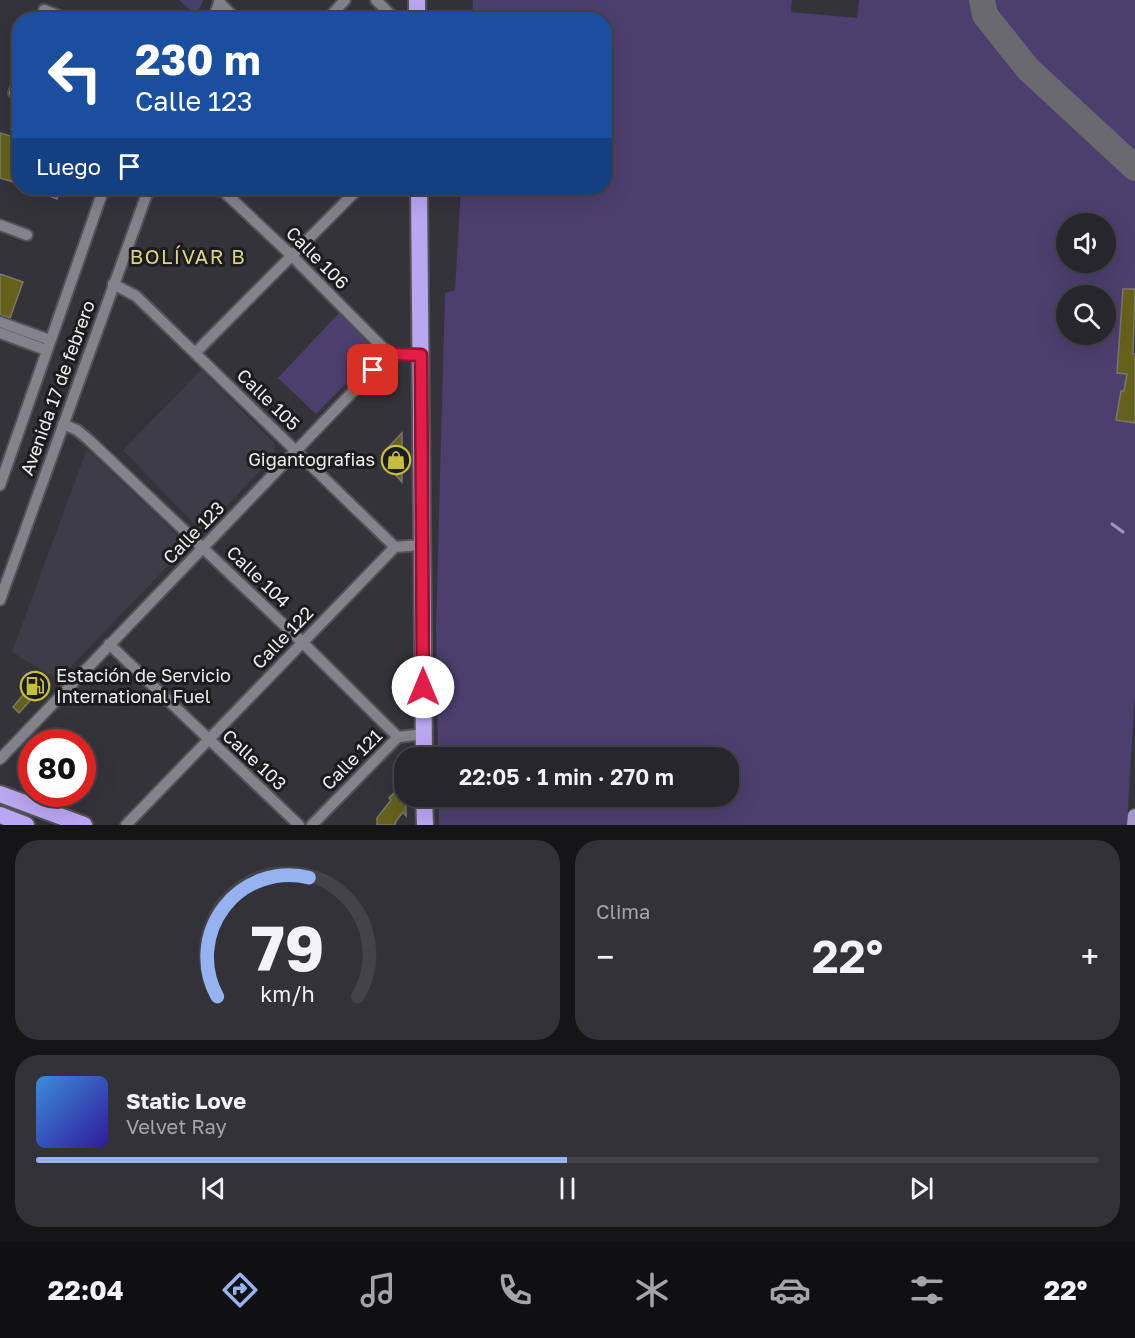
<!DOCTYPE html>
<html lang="es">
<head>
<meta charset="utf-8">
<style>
  :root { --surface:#27262c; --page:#333238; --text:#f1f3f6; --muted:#a4a5a9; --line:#434348; --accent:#95b2f1 }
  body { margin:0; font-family:"Golos Text",sans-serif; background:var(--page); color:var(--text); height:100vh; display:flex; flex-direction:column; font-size:22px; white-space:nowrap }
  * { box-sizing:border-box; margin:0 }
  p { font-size:20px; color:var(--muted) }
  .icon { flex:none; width:33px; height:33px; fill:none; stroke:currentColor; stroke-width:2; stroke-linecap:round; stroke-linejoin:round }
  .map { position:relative; height:825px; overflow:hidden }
  .sheet { display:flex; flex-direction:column; gap:15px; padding:15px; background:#151518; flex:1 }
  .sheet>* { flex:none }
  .banner { position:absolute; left:12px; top:12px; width:600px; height:183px; border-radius:24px; box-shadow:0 6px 24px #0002,0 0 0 2px var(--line); background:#1a4fa0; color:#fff; overflow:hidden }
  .buttons { position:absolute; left:1056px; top:213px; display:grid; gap:12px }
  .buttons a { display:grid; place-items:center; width:60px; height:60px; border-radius:50%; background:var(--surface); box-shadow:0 6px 24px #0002,0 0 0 2px var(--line); font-size:30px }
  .speed { position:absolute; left:18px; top:729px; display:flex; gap:12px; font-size:30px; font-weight:700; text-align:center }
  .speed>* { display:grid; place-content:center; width:78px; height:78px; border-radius:50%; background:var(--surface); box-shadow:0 6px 24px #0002,0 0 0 2px var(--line); line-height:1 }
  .speed .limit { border:9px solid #d22; background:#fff; color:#111 }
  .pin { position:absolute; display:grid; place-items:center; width:51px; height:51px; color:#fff; margin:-26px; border-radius:12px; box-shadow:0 3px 9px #0006 }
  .me { position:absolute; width:66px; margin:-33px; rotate:0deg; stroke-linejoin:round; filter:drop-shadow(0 0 4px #0008) }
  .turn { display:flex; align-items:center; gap:21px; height:126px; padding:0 24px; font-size:27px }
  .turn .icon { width:78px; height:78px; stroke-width:2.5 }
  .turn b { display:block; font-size:42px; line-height:51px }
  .then { display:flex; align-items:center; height:57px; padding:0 24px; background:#0003; gap:12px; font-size:22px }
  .big { font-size:45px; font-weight:600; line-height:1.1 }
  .sheet .tile { flex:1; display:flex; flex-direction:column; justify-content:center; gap:9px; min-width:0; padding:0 21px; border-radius:24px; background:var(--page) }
  .sheet .dial { align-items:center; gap:0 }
  .dial svg { height:156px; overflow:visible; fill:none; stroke:var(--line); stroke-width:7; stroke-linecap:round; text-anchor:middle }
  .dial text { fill:var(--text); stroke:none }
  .song { display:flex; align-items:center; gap:18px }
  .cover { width:72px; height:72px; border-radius:9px; background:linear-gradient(135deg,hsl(210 70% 55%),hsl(250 70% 35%)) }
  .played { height:6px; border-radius:3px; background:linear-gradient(90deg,var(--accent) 50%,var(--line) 50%) }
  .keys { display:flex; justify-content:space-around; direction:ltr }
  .heat { display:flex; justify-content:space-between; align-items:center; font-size:33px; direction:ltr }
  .sheet .tiles { flex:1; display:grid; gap:15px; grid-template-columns:1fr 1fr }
  .tile:last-child { grid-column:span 2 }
  .trip { position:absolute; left:394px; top:747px; width:345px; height:60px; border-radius:24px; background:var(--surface); box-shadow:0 6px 24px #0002,0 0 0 2px var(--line); font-weight:600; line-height:60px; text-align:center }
  .menu { display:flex; height:96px; justify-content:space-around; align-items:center; background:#100f12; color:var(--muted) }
  .menu .icon { width:42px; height:42px }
  .menu .selected { color:var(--accent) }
  .menu b { font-size:27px; color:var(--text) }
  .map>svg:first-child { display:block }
  .built { fill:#3e3c48 }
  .green { fill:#4c3f6e; fill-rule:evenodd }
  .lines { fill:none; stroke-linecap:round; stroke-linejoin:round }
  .stream { stroke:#a096c0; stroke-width:3 }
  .taxiway { stroke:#6a696f; stroke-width:26 }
  .building { fill:#65611b; stroke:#78786f; stroke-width:1.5 }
  .minor-casing { stroke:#535257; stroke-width:14 }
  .major-casing { stroke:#535257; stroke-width:16 }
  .highway-casing { stroke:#535257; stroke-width:20 }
  .minor { stroke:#84828b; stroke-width:10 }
  .major { stroke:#a498c8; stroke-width:14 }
  .highway { stroke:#baa7f1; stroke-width:16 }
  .route-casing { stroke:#92132f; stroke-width:15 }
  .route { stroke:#e11d48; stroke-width:10 }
  .labels { text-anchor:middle; stroke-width:6; stroke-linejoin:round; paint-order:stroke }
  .street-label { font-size:18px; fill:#eeeef2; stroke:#1c1b1e }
  .poi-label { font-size:18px; fill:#eeeef2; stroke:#1c1b1e; text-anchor:end }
  .neighbourhood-label { font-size:20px; letter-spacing:1.5px; fill:#d9d687; stroke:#1c1b1e }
</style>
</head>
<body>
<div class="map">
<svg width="1135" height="825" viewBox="0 0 1135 825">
  <rect width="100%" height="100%" fill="#34333a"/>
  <path class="built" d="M201,370L275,444L274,456L202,532L123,450Z
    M87,449L188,545L58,680L12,652Z"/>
  <path class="green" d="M179,0H203L200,8L196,12L191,11Z
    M473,0H792L791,12L857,18L859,0H1135V289H1123L1117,373L1135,374V387L1117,420L1135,423V693L1127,825H439V797L729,796V758H438L436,628L445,293L455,290L461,188H604V20L472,19ZM1066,224H1106V262H1066ZM1066,296H1106V334H1066Z
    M339,313L377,352L316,414L278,378Z"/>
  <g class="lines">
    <path class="stream" d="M1112,524L1123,532"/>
    <path class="taxiway" d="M982,0L985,15L1028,69L1135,168"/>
  </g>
  <path class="building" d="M0,133L20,139V184L0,178Z
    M29,188H61L57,199Z
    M0,274L23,282L10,318L0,315Z
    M1123,289H1135L1133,354H1135V423L1116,420L1121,391H1124L1127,374L1117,373Z
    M402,433V482L384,462L383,453Z
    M29,688L38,692L19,713L13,707Z
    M405,782L406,816L403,812L396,821L395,825H377V818L391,800L389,798Z"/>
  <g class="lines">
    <g class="minor-casing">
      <path id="minor" d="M376,0L396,20
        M219,2L237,20
        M40,20L44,10L70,20
        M213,20L220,0
        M327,20L345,0
        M20,77L14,93L20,95
        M220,188L292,256L389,354
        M0,225L27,235
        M113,284L136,296L395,547
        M0,322L50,340
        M0,333L46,350
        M195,353L359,188
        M63,424L77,430L89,440L302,642L398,737
        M0,485L104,188
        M0,600L149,188
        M109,644L299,825
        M0,759L389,354L421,355
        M126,825L395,547L422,545
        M312,825L398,737L424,734"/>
    </g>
    <g class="major-casing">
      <path id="major" d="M1134,825L1135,816"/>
    </g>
    <g class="highway-casing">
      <path id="highway" d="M417,0V20
        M419,188L424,758
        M0,794L84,825
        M424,796L425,825
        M0,815L26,825"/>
    </g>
    <use href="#minor" class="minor"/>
    <use href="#major" class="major"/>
    <use href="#highway" class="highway"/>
  </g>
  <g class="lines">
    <g class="route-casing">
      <path id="route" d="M373,370L389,354L421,355L423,687"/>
    </g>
    <use href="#route" class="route"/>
  </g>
  <defs>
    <g id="shop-ring" transform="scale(1.5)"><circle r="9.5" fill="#1c1b1e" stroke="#c4bd3e" stroke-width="1.5"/><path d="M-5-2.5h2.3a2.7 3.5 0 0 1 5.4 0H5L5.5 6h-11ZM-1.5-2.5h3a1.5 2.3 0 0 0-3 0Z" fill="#c4bd3e"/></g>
    <g id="fuel-ring" transform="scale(1.5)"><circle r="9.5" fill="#1c1b1e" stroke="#c4bd3e" stroke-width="1.5"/><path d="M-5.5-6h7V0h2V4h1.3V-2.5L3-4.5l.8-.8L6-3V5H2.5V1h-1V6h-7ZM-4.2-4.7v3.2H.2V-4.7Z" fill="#c4bd3e"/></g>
  </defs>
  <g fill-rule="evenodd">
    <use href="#shop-ring" x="396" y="460"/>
    <use href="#fuel-ring" x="35" y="686"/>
  </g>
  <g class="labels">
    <g class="street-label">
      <text transform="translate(317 258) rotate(45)" y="6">Calle 106</text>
      <text transform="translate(58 388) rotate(-70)" y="6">Avenida 17 de febrero</text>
      <text transform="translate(268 400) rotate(44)" y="6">Calle 105</text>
      <text transform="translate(194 533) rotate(-46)" y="6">Calle 123</text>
      <text transform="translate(258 577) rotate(44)" y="6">Calle 104</text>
      <text transform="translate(283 638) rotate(-46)" y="6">Calle 122</text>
      <text transform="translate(254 760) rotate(43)" y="6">Calle 103</text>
      <text transform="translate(352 760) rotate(-45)" y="6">Calle 121</text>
    </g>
    <g class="poi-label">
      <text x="375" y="466">Gigantografias</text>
      <text x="56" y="682" text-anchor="start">Estación de Servicio<tspan x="56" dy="21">International Fuel</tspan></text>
    </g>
    <g class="neighbourhood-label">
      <text x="188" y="264">BOLÍVAR B</text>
    </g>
  </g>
</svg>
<div class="buttons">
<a><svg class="icon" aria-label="sound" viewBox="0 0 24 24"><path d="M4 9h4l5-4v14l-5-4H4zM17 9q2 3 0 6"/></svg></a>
<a><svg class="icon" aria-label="search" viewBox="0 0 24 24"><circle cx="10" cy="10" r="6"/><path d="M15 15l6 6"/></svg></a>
</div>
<div class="speed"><div class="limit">80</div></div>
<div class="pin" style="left:373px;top:370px;background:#d93025"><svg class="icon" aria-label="arrive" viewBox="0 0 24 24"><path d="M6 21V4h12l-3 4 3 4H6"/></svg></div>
<svg class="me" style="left:423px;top:687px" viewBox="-20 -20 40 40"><circle r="19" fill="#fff"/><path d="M0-13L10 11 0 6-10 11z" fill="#e11d48"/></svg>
<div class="trip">22:05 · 1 min · 270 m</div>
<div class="banner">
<div class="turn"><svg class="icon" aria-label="left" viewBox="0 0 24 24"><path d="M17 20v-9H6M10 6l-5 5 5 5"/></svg><div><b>230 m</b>Calle 123</div></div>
<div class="then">Luego<svg class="icon" aria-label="arrive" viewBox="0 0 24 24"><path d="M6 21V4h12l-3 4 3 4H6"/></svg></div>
</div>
</div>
<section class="sheet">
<div class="tiles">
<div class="tile dial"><svg viewBox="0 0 100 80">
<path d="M14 69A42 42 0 1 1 86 69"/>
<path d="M14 69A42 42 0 0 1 61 8" stroke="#95b2f1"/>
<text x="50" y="56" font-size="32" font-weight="700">79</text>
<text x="50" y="72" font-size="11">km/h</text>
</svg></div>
<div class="tile"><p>Clima</p>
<div class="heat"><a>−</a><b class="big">22°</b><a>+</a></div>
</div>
<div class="tile">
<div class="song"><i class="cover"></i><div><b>Static Love</b><p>Velvet Ray</p></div></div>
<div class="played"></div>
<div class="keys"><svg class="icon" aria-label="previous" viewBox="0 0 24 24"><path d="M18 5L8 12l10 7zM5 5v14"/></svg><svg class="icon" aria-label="pause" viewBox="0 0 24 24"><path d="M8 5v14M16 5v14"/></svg><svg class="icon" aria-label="next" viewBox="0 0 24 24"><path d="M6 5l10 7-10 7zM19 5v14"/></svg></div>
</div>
</div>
</section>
<nav class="menu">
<b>22:04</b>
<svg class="icon selected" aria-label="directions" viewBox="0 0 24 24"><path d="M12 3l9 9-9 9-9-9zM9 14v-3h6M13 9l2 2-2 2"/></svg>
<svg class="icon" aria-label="music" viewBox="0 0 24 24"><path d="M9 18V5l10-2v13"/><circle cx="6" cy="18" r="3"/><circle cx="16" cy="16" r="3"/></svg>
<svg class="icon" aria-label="phone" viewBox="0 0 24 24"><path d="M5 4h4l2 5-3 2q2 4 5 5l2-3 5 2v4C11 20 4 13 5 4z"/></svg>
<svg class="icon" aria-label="climate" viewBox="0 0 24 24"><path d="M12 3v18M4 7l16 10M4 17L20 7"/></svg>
<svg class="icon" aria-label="car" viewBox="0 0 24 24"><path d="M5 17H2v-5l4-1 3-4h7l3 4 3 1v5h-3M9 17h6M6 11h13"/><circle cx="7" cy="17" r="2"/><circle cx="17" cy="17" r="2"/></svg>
<svg class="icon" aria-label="filters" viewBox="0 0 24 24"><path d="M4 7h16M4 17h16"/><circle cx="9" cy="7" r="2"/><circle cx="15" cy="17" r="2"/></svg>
<b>22°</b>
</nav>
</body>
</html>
